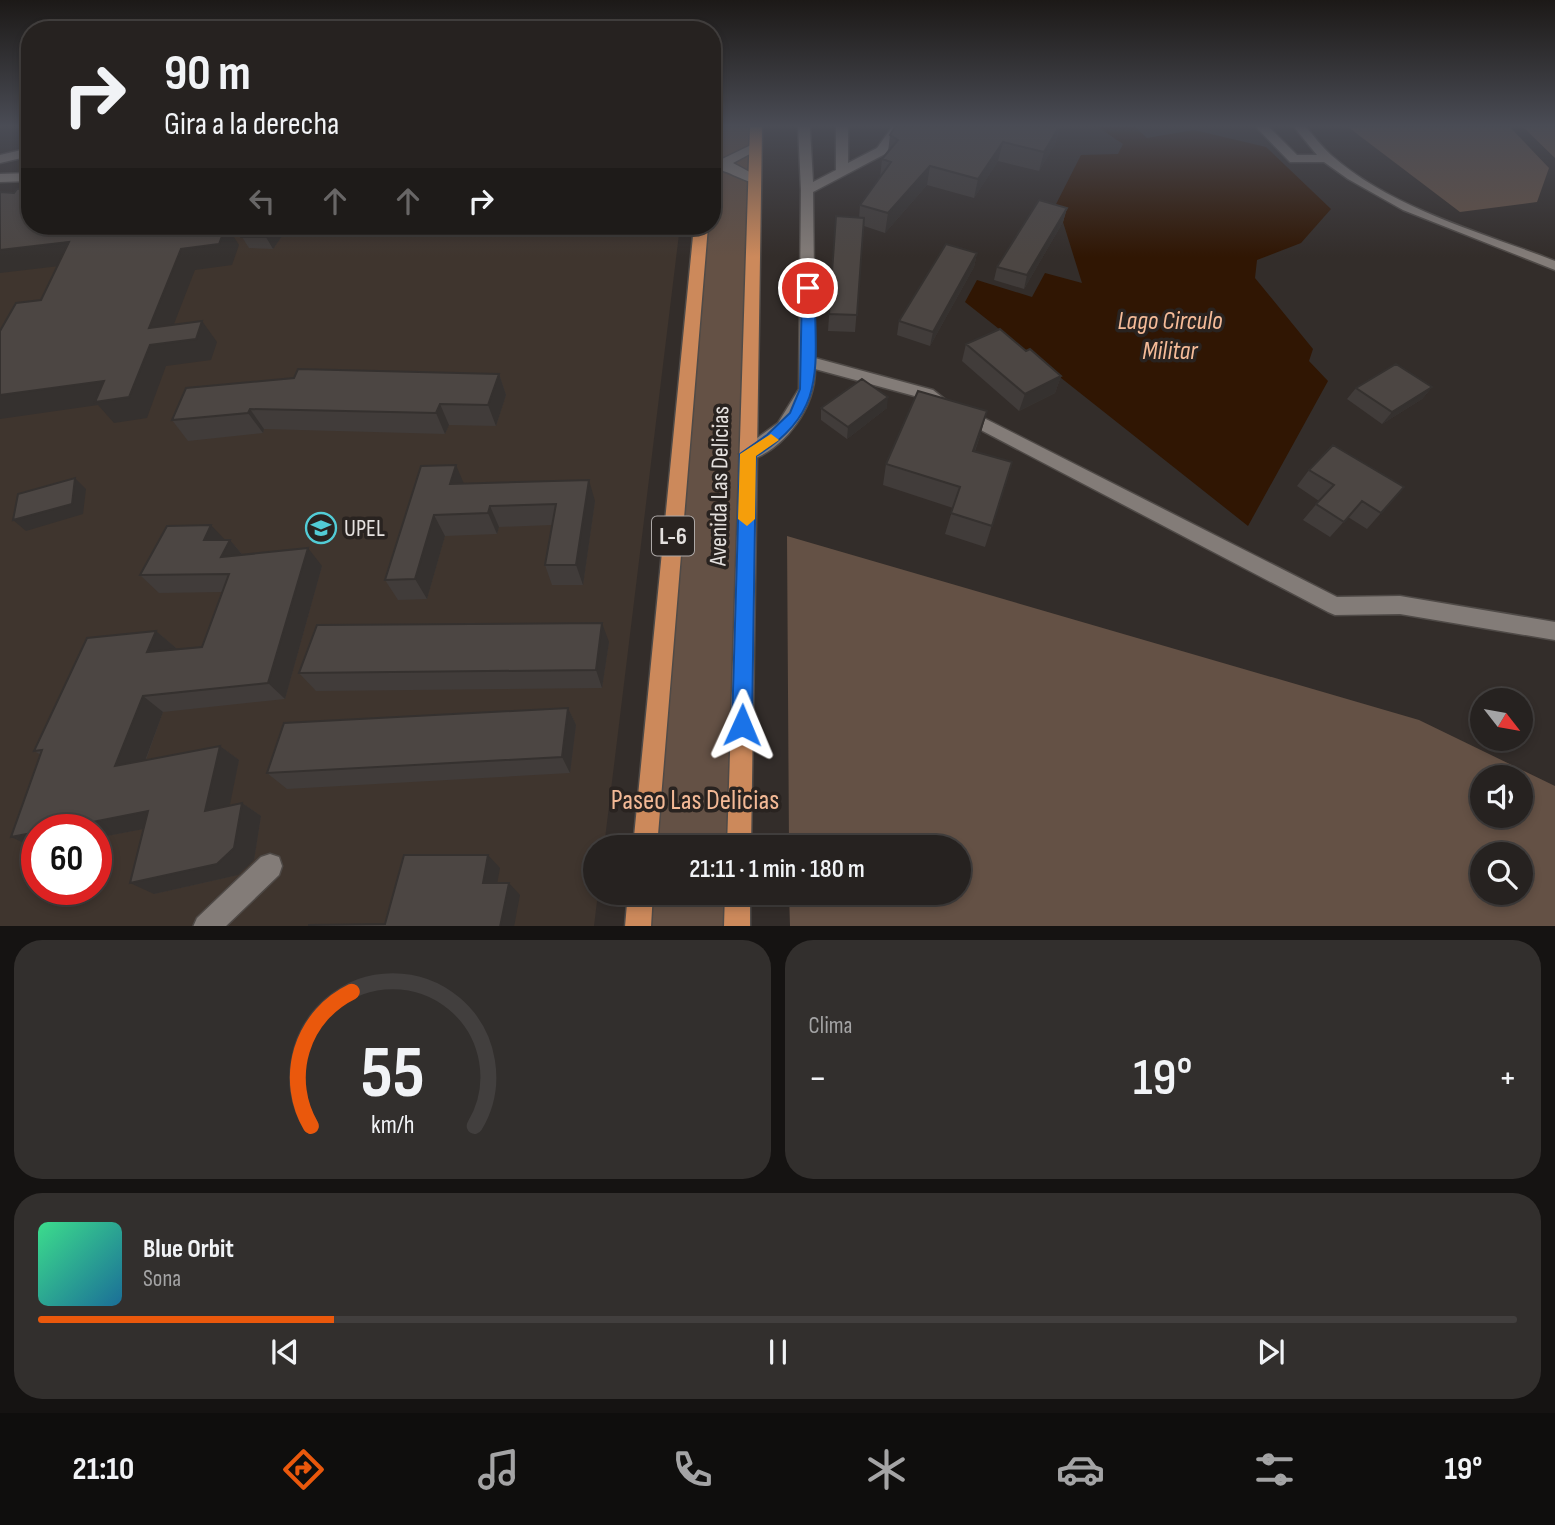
<!DOCTYPE html>
<html lang="es">
<head>
<meta charset="utf-8">
<style>
  :root { --surface:#262220; --page:#322f2d; --text:#f1f3f6; --muted:#a4a4a5; --line:#423f3e; --accent:#ea580c }
  body { margin:0; font-family:"Sofia Sans Condensed",sans-serif; background:var(--page); color:var(--text); height:100vh; display:flex; flex-direction:column; font-size:26px; white-space:nowrap }
  * { box-sizing:border-box; margin:0 }
  p { font-size:23px; color:var(--muted) }
  .icon { flex:none; width:38px; height:38px; fill:none; stroke:currentColor; stroke-width:2; stroke-linecap:round; stroke-linejoin:round }
  .map { position:relative; height:926px; overflow:hidden }
  .drawer { display:flex; flex-direction:column; gap:14px; padding:14px; background:#151312; flex:1 }
  .drawer>* { flex:none }
  .hud { position:absolute; left:21px; top:21px; width:700px; height:214px; border-radius:28px; box-shadow:0 4px 10px #0003,0 0 0 2px var(--line); background:#262220; color:var(--text); overflow:hidden }
  .needle { width:46px; rotate:121deg }
  .buttons { position:absolute; left:1470px; top:688px; display:grid; gap:14px }
  .buttons a { display:grid; place-items:center; width:63px; height:63px; border-radius:50%; background:var(--surface); box-shadow:0 4px 10px #0003,0 0 0 2px var(--line); font-size:35px }
  .speed { position:absolute; left:21px; top:814px; display:flex; gap:14px; font-size:35px; font-weight:700; text-align:center }
  .speed>* { display:grid; place-content:center; width:91px; height:91px; border-radius:50%; background:var(--surface); box-shadow:0 4px 10px #0003,0 0 0 2px var(--line); line-height:1 }
  .speed .limit { border:10px solid #d22; background:#fff; color:#111 }
  .pin { position:absolute; display:grid; place-items:center; width:60px; height:60px; color:#fff; margin:-30px; border:4px solid #fff; border-radius:50%; box-shadow:0 2px 7px #0007 }
  .me { position:absolute; width:77px; margin:-38px; rotate:1deg; stroke-linejoin:round; filter:drop-shadow(0 0 5px #0008) }
  .turn { display:flex; align-items:center; gap:24px; height:147px; padding:0 28px; font-size:32px }
  .turn .icon { width:91px; height:91px; stroke-width:2.5 }
  .turn b { display:block; font-size:49px; line-height:60px }
  .lanes { display:flex; align-items:center; height:66px; padding:0 28px; background:#0003; justify-content:center; gap:35px; direction:ltr }
  .lanes .off { opacity:.35 }
  .big { font-size:52px; font-weight:600; line-height:1.1 }
  .drawer .card { flex:1; display:flex; flex-direction:column; justify-content:center; gap:10px; min-width:0; padding:0 24px; border-radius:28px; background:var(--page) }
  .drawer .dial { align-items:center; gap:0 }
  .dial svg { height:182px; overflow:visible; fill:none; stroke:var(--line); stroke-width:7; stroke-linecap:round; text-anchor:middle }
  .dial text { fill:var(--text); stroke:none }
  .song { display:flex; align-items:center; gap:21px }
  .cover { width:84px; height:84px; border-radius:10px; background:linear-gradient(135deg,hsl(150 70% 55%),hsl(200 70% 35%)) }
  .played { height:7px; border-radius:4px; background:linear-gradient(90deg,var(--accent) 20%,var(--line) 20%) }
  .keys { display:flex; justify-content:space-around; direction:ltr }
  .heat { display:flex; justify-content:space-between; align-items:center; font-size:38px; direction:ltr }
  .drawer .tiles { flex:1; display:grid; gap:14px; grid-template-columns:1fr 1fr }
  .card:last-child { grid-column:span 2 }
  .trip { position:absolute; left:583px; top:835px; width:388px; height:70px; border-radius:35px; background:var(--surface); box-shadow:0 4px 10px #0003,0 0 0 2px var(--line); font-weight:600; line-height:70px; text-align:center }
  .tabs { display:flex; height:112px; justify-content:space-around; align-items:center; background:#0f0e0d; color:var(--muted) }
  .tabs .icon { width:49px; height:49px }
  .tabs .active { color:var(--accent) }
  .tabs b { font-size:32px; color:var(--text) }
  .map>svg:first-child { display:block }
  .built { fill:#3f352e; fill-rule:evenodd }
  .green { fill:#645145; fill-rule:evenodd }
  .water { fill:#301603 }
  .lines { fill:none; stroke-linecap:round; stroke-linejoin:round }
  .minor-casing { stroke:#4f4a47; stroke-width:3 }
  .major-casing { stroke:#4f4a47; stroke-width:3 }
  .minor { fill:#837c78; fill-rule:evenodd }
  .major { fill:#cc895b; fill-rule:evenodd }
  .wall { fill:#413c3a }
  .shaded-wall { fill:#35312f }
  .building { fill:#4c4643; stroke:#35312f; stroke-width:2 }
  .route { fill:#1a73e8; stroke:#114b97; stroke-width:2 }
  .slow { fill:#f59e0b }
  .labels { text-anchor:middle; stroke-width:7; stroke-linejoin:round; paint-order:stroke }
  .shield { fill:#292320; stroke:#ada8a6; stroke-width:2 }
  .shield-label { font-size:23px; font-weight:bold; fill:#e5e1df }
  .street-label { font-size:24px; fill:#e5e1df; stroke:#292320 }
  .poi-label { font-size:24px; fill:#e5e1df; stroke:#292320; text-anchor:start }
  .water-label { font-size:26px; font-style:italic; fill:#f5bb98; stroke:#292320 }
  .near-park-label { font-size:28px; fill:#f3b996; stroke:#292320 }
</style>
</head>
<body>
<div class="map">
<svg width="1555" height="927" viewBox="0 0 1555 927">
  <rect width="100%" height="100%" fill="#332d2a"/>
  <path class="built" d="M0,209L30,226H680L604,847H595V892L598,893L594,926L0,927ZM37,830H96V889H37Z"/>
  <path class="green" d="M712,127H756L739,847H645L701,226H712Z
    M1348,127H1510L1549,168L1537,202L1460,212Z
    M1523,127H1555V158Z
    M787,536L1419,720L1555,786V926H790L789,893L959,892V847H789ZM1521,777V816H1482V777ZM1521,854V892H1482V854Z
    M641,893H738L737,926L638,927Z"/>
  <path class="water" d="M1098,127H1135L1147,138L1194,130L1266,147L1331,209L1301,243L1257,260L1255,278L1313,349L1309,361L1328,381L1248,526L965,302L977,280L1032,297L1045,273L1082,283L1063,222L1049,218L1081,155L1118,154L1123,144Z"/>
  <g class="lines">
    <g class="minor-casing">
      <path id="minor" d="M798,127H810L813,182L836,170V127H848V163L877,148L892,127H904L885,154L813,192L815,358L933,390L947,401L939,407L922,398L815,369C815,407 786,449 748,461L739,454L742,449L778,423L799,389L801,190Z
        M1256,127H1269L1297,155H1317L1294,127H1306C1314,136 1322,147 1331,155C1392,209 1481,232 1555,261V270L1403,210L1348,179L1324,162H1290Z
        M751,145L761,148L733,163L759,177V183C747,184 728,170 712,168V160L718,161Z
        M30,148V156L0,163V155Z
        M30,173V181L0,182V174Z
        M964,408L1337,597L1400,596L1555,622V640L1400,614L1335,615L1328,612L958,418L956,414Z
        M270,854L279,857L282,866L279,875L225,927H193L197,918L261,857Z"/>
    </g>
    <g class="major-casing">
      <path id="major" d="M750,127H762L751,847H727Z
        M694,226H708L657,847H633Z
        M628,892H653L651,927H625Z
        M725,892H750V927H724Z"/>
    </g>
    <use href="#minor" class="minor"/>
    <use href="#major" class="major"/>
  </g>
  <path class="wall" d="M895,127H1060L1055,144L1039,171L998,161L974,198L927,185L885,233L864,226L855,332L828,331L836,216L859,218L860,205L880,178L882,159L888,152L890,135Z
    M1067,208L1063,222L1024,289L994,280L997,267Z
    M251,226H289L273,249L249,248L242,237Z
    M977,253L974,267L930,346L897,335L899,321Z
    M966,344L1026,351L1061,376L1055,393L1019,411L962,361Z
    M499,374L506,395L496,426L449,425L445,434L264,429L263,433L188,441L172,420L186,388Z
    M1432,387L1422,399L1382,424L1347,399L1356,388Z
    M821,408H887L847,439L821,420Z
    M981,433L975,451L1012,462L985,547L945,534L953,508L883,485L886,464Z
    M421,466L464,483L595,501L583,585H552L545,565L552,525L499,527L497,534L445,536L427,599L398,600L385,580Z
    M1309,470L1381,513L1367,529L1348,517L1330,537L1303,520L1319,501L1297,486Z
    M224,540H230L242,554L322,566L285,699L163,712L146,760L220,746L239,760L229,806L242,803L261,816L254,860L238,875L154,894L143,829L96,838V830L41,755L34,751L156,631L176,648L175,650L202,647L222,592L159,593L140,575Z
    M609,642L602,688L316,691L299,673Z
    M568,708L576,725L570,773L287,789L267,773Z"/>
  <path class="shaded-wall" d="M1059,127L1055,144L1039,171L1044,152Z
    M1003,142L998,161L974,198L978,179Z
    M930,166L927,185L885,233L888,213Z
    M1067,208L1063,222L1024,289L1027,275Z
    M197,226H227L239,245L232,265L195,270L167,342L202,321L217,342L211,360L166,366L147,418L114,423L98,405L0,419V395L149,328L181,249Z
    M275,226H289L273,249L266,237Z
    M69,242L85,263L0,273V250Z
    M977,253L974,267L930,346L933,332Z
    M499,374L506,395L496,426L488,405Z
    M1061,376L1055,393L1019,411L1025,394Z
    M1432,387L1422,399L1382,424L1392,412Z
    M888,397L887,408L847,439L848,427Z
    M440,404L449,425L445,434L436,413Z
    M250,409L264,429L263,433L248,413Z
    M987,411L981,433L967,472L973,451Z
    M456,465L465,486L450,484Z
    M75,478L86,489L83,514L26,531L13,520Z
    M589,480L595,501L583,585L576,565Z
    M490,506L499,527L497,534L488,513Z
    M434,515L445,536L427,599L415,579Z
    M211,525L228,543L230,540L245,558H221L204,540Z
    M308,548L322,566L285,699L268,683Z
    M602,623L609,642L602,688L596,670Z
    M156,631L176,648L167,669L147,652Z
    M143,696L163,712L138,780L115,766Z
    M568,708L576,725L570,773L562,757Z
    M220,746L239,760L226,824L205,811Z
    M242,803L261,816L254,860L238,875L154,894L130,883Z
    M148,811L170,824L96,838V830H52Z
    M37,832V849L11,837Z
    M488,855L500,868L495,895L483,883Z
    M509,883L520,895L514,927H500Z"/>
  <path class="building" d="M895,127H1059L1044,152L1003,142L978,179L930,166L888,213L860,205L891,162L882,159L898,140L890,135Z
    M30,188V226H197L196,227L226,226L219,244L181,249L149,328L202,321L196,339L150,345L129,397L95,402L104,381L0,395V331L16,303L41,300L69,242L0,250V192L14,193L17,189Z
    M1039,200L1067,208L1027,275L997,267Z
    M836,216L864,218L857,315L829,314Z
    M251,226H275L266,237H242Z
    M946,244L977,253L933,332L899,321Z
    M1000,329L1026,351L1030,349L1061,376L1025,394L966,344Z
    M1396,364L1432,387L1392,412L1356,388Z
    M298,369L499,374L488,405L440,404L436,413L250,409L248,413L172,420L186,388L294,378Z
    M862,379L888,397L848,427L821,408Z
    M918,391L987,411L973,451L1012,462L992,526L951,513L960,487L886,464Z
    M1333,445L1404,487L1381,513L1362,501L1344,522L1316,504L1334,485L1309,470Z
    M456,465L450,484L589,480L576,565H545L556,504L490,506L488,513L434,515L415,579L385,580L421,466Z
    M75,478L72,504L13,520L18,494Z
    M211,525L204,540H230L221,557L308,548L268,683L143,696L115,766L220,746L205,811L242,803L234,848L217,864L130,883L148,811L52,830H37V832L11,837L42,750L34,751L87,638L156,631L147,652L202,647L229,574L140,575L167,526Z
    M602,623L596,670L299,673L317,625Z
    M568,708L562,757L267,773L284,723Z
    M404,855H488L483,883H509L500,927H309V925L385,924Z"/>
  <linearGradient id="sky" x2="0" y2="1"><stop stop-color="#1c1917"/><stop offset="0.49" stop-color="#4a4c55"/><stop offset="1" stop-color="#4a4c55" stop-opacity="0"/></linearGradient>
  <rect width="1555" height="257" fill="url(#sky)"/>
  <path class="route" d="M808,284L815,288C814,364 830,412 756,456L752,725L749,732L742,735L735,732L732,725L740,454L767,435L790,413L800,389L802,288Z"/>
  <path class="slow" d="M771,434L779,440L756,456L755,519L747,526L738,519L740,454Z"/>
  <defs>
    <g id="university-ring" transform="scale(1.575)"><circle r="9.5" fill="#292320" stroke="#52ccd6" stroke-width="1.5"/><path d="M0-5L7-2L0 1L-7-2ZM-4 1L0 2.5L4 1V4Q0 6-4 4Z" fill="#52ccd6"/></g>
  </defs>
  <g fill-rule="evenodd">
    <use href="#university-ring" x="321" y="528"/>
  </g>
  <g class="labels">
    <rect class="shield" x="652" y="516.5" width="42" height="39" rx="5"/>
    <g class="shield-label">
      <text x="673" y="544">L-6</text>
    </g>
    <g class="street-label">
      <text transform="translate(719 486) rotate(-89)" y="8">Avenida Las Delicias</text>
    </g>
    <g class="poi-label">
      <text x="344" y="536">UPEL</text>
    </g>
    <g class="water-label">
      <text x="1170" y="329">Lago Circulo<tspan x="1170" dy="30">Militar</tspan></text>
    </g>
    <g class="near-park-label">
      <text x="695" y="809">Paseo Las Delicias</text>
    </g>
  </g>
</svg>
<div class="buttons">
<a><svg class="needle" viewBox="-14 -14 28 28"><path d="M0-13l5 13h-10z" fill="#e53935"/><path d="M0 13l5-13h-10z" fill="#a4a4a5"/></svg></a>
<a><svg class="icon" aria-label="sound" viewBox="0 0 24 24"><path d="M4 9h4l5-4v14l-5-4H4zM17 9q2 3 0 6"/></svg></a>
<a><svg class="icon" aria-label="search" viewBox="0 0 24 24"><circle cx="10" cy="10" r="6"/><path d="M15 15l6 6"/></svg></a>
</div>
<div class="speed"><div class="limit">60</div></div>
<div class="pin" style="left:808px;top:288px;background:#d93025"><svg class="icon" aria-label="arrive" viewBox="0 0 24 24"><path d="M6 21V4h12l-3 4 3 4H6"/></svg></div>
<svg class="me" style="left:742px;top:725px" viewBox="-20 -20 40 40"><path d="M0-17L14 15 0 8-14 15z" fill="#1a73e8" stroke="#fff" stroke-width="4"/></svg>
<div class="trip">21:11 · 1 min · 180 m</div>
<div class="hud">
<div class="turn"><svg class="icon" aria-label="right" viewBox="0 0 24 24"><path d="M7 20v-9h11M14 6l5 5-5 5"/></svg><div><b>90 m</b>Gira a la derecha</div></div>
<div class="lanes"><svg class="icon off" aria-label="left" viewBox="0 0 24 24"><path d="M17 20v-9H6M10 6l-5 5 5 5"/></svg><svg class="icon off" aria-label="ahead" viewBox="0 0 24 24"><path d="M12 20V5M6 11l6-6 6 6"/></svg><svg class="icon off" aria-label="ahead" viewBox="0 0 24 24"><path d="M12 20V5M6 11l6-6 6 6"/></svg><svg class="icon" aria-label="right" viewBox="0 0 24 24"><path d="M7 20v-9h11M14 6l5 5-5 5"/></svg></div>
</div>
</div>
<section class="drawer">
<div class="tiles">
<div class="card dial"><svg viewBox="0 0 100 80">
<path d="M14 69A42 42 0 1 1 86 69"/>
<path d="M14 69A42 42 0 0 1 32 10" stroke="#ea580c"/>
<text x="50" y="56" font-size="32" font-weight="700">55</text>
<text x="50" y="72" font-size="11">km/h</text>
</svg></div>
<div class="card"><p>Clima</p>
<div class="heat"><a>−</a><b class="big">19°</b><a>+</a></div>
</div>
<div class="card">
<div class="song"><i class="cover"></i><div><b>Blue Orbit</b><p>Sona</p></div></div>
<div class="played"></div>
<div class="keys"><svg class="icon" aria-label="previous" viewBox="0 0 24 24"><path d="M18 5L8 12l10 7zM5 5v14"/></svg><svg class="icon" aria-label="pause" viewBox="0 0 24 24"><path d="M8 5v14M16 5v14"/></svg><svg class="icon" aria-label="next" viewBox="0 0 24 24"><path d="M6 5l10 7-10 7zM19 5v14"/></svg></div>
</div>
</div>
</section>
<nav class="tabs">
<b>21:10</b>
<svg class="icon active" aria-label="directions" viewBox="0 0 24 24"><path d="M12 3l9 9-9 9-9-9zM9 14v-3h6M13 9l2 2-2 2"/></svg>
<svg class="icon" aria-label="music" viewBox="0 0 24 24"><path d="M9 18V5l10-2v13"/><circle cx="6" cy="18" r="3"/><circle cx="16" cy="16" r="3"/></svg>
<svg class="icon" aria-label="phone" viewBox="0 0 24 24"><path d="M5 4h4l2 5-3 2q2 4 5 5l2-3 5 2v4C11 20 4 13 5 4z"/></svg>
<svg class="icon" aria-label="climate" viewBox="0 0 24 24"><path d="M12 3v18M4 7l16 10M4 17L20 7"/></svg>
<svg class="icon" aria-label="car" viewBox="0 0 24 24"><path d="M5 17H2v-5l4-1 3-4h7l3 4 3 1v5h-3M9 17h6M6 11h13"/><circle cx="7" cy="17" r="2"/><circle cx="17" cy="17" r="2"/></svg>
<svg class="icon" aria-label="filters" viewBox="0 0 24 24"><path d="M4 7h16M4 17h16"/><circle cx="9" cy="7" r="2"/><circle cx="15" cy="17" r="2"/></svg>
<b>19°</b>
</nav>
</body>
</html>
